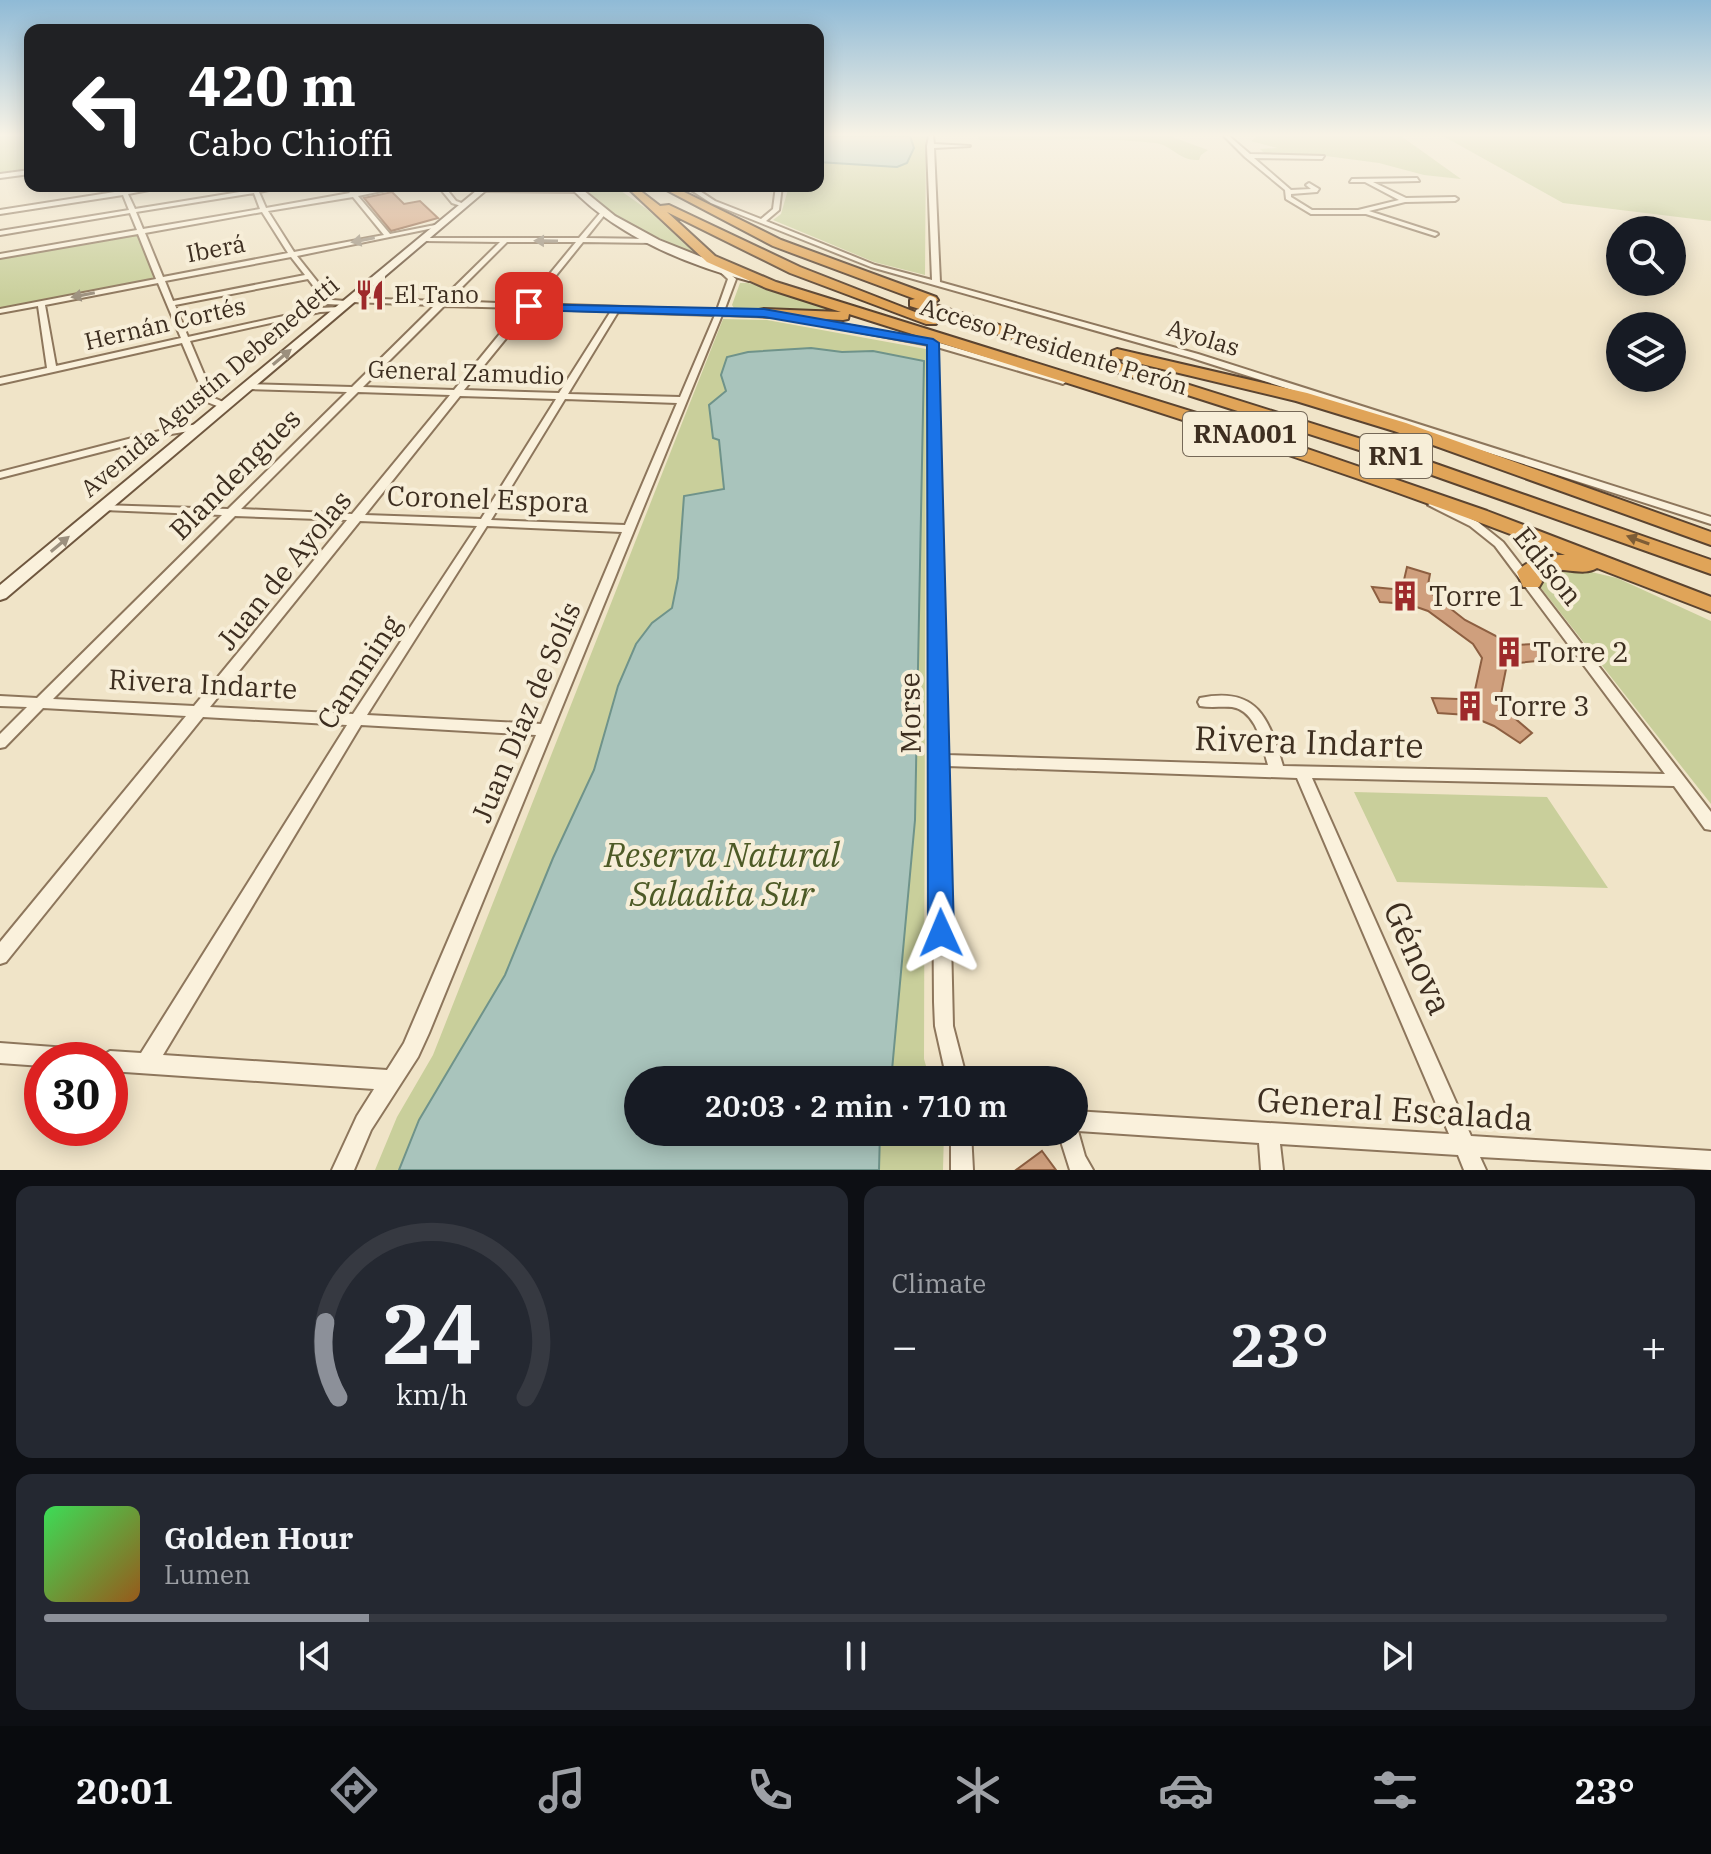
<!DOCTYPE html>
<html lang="en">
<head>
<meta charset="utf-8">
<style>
  :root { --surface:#171b24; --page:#242831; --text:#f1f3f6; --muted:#9ea1a6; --line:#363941; --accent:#8c9099 }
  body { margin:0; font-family:"IBM Plex Serif",serif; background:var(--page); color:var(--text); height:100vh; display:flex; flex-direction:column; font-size:30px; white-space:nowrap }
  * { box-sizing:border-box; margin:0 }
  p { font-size:26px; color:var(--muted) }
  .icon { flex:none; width:44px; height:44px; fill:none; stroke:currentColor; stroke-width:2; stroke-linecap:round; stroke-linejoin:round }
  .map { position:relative; height:1170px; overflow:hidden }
  .details { display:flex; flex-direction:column; gap:16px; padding:16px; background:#0d0f14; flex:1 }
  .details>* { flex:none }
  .hud { position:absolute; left:24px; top:24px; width:800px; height:168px; border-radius:16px; box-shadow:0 4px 20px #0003; background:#202124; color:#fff; overflow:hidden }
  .controls { position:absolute; left:1606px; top:216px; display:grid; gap:16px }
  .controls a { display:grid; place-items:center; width:80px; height:80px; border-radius:50%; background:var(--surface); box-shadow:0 4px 20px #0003; font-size:40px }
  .speed { position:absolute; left:24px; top:1042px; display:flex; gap:16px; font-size:40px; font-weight:700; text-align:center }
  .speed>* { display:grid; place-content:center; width:104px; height:104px; border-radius:50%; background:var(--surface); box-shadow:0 4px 20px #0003; line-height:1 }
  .speed .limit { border:12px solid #d22; background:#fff; color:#111 }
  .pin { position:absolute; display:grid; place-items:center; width:68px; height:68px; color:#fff; margin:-34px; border-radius:16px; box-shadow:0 4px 12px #0006 }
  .me { position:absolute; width:88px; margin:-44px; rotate:359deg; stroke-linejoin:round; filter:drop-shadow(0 0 6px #0008) }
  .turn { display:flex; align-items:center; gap:28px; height:168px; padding:0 32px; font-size:36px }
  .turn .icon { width:104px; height:104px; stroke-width:2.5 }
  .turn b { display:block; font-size:56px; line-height:68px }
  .big { font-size:60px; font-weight:600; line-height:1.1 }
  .details .card { flex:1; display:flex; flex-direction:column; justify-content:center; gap:12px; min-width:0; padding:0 28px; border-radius:16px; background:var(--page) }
  .details .dial { align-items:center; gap:0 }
  .dial svg { height:208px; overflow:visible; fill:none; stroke:var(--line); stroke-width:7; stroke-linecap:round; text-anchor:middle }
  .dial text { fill:var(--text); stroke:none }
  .song { display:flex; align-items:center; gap:24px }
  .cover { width:96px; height:96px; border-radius:12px; background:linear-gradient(135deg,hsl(130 70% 55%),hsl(30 70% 35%)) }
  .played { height:8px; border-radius:4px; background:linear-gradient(90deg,var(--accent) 20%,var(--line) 20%) }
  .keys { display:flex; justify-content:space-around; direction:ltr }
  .heat { display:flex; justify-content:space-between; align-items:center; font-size:44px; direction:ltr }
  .details .tiles { flex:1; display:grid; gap:16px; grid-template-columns:1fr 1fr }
  .card:last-child { grid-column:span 2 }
  .trip { position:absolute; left:624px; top:1066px; width:464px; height:80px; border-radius:40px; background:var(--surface); box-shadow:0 4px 20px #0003; font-weight:600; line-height:80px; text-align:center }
  .dock { display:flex; height:128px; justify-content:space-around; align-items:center; background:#090b0e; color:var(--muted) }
  .dock .icon { width:56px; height:56px }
  .dock .on { color:var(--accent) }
  .dock b { font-size:36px; color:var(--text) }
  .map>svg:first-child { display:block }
  .green { fill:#c9cf9b }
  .water { fill:#a9c4bc; stroke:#6f938a; stroke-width:2 }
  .building { fill:#cf9f7d; stroke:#8d5f41; stroke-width:2 }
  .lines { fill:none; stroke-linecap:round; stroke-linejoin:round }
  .street-casing { stroke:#8d765c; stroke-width:4 }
  .secondary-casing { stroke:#6f573f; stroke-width:4 }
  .highway-casing { stroke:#5b4430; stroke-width:4 }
  .street { fill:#faf1dc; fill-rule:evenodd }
  .secondary { fill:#faf1dc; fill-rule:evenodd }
  .highway { fill:#e0a458; fill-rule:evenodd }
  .oneway { fill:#9c907e }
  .oneway2 { fill:#7e5d36 }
  .route { fill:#1a73e8; stroke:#114b97; stroke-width:2 }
  .labels { text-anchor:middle; stroke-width:8; stroke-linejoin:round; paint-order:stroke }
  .far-street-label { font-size:24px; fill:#3d2e20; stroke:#f7eed8 }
  .far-poi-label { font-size:24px; fill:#3d2e20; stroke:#f7eed8; text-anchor:start }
  .shield { fill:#f7eed8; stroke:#756857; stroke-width:2 }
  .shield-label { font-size:26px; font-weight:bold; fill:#3d2e20 }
  .street-label { font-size:28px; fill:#3d2e20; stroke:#f7eed8 }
  .poi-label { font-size:28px; fill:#3d2e20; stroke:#f7eed8; text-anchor:start }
  .near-street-label { font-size:34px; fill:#3d2e20; stroke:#f7eed8 }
  .near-park-label { font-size:34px; font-style:italic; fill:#4d5a26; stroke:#f7eed8 }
</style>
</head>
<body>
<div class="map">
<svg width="1711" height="1170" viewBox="0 0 1711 1170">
  <rect width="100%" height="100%" fill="#f0e4c8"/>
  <path class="green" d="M0,136H30V172L0,176Z
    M818,136H926L925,275L874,262L773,220L781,214L789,186H818Z
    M979,136H1169L1208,150L1201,155L1199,160C1179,161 1172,145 1155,143C1098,136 1040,141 982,140L978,139Z
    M1258,136H1401L1461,179L1424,175L1379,163L1326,156L1264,153L1260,149L1277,148L1251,141Z
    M1443,136H1711V221L1563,203Z
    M582,186H614L648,210L700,258L610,214Z
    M141,232L160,280L0,311V256Z
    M740,283H749L833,311L734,308L732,305Z
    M723,319L767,320L926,349L924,1059L930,1080H638V1132H944L943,1170H375L397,1117L433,1055Z
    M1574,568L1617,578L1711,621V804L1541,588L1539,578L1541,574Z
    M1354,792L1547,797L1608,888L1397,882Z"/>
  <path class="water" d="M818,136H910L914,148L907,163L897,167L818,162Z
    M811,348L842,352L873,351L924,361L915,820L892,1070L890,1080H638V1132H880L879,1170H399L419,1120L505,975L553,858L594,770L618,686L636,644L652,623L672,608L678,578L684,496L724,489L719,440L713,438L709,405L726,391L721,375L727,357L748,352Z"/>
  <path class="building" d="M392,192L404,204L420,201L438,218L391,231L364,198Z
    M1407,567L1430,574L1427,590L1465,620L1513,645L1535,644L1548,660L1507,664L1500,699L1511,715L1532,733L1520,743L1494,726L1468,715L1438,713L1432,698L1458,699L1475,690L1482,658L1473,644L1428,611L1408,604L1380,602L1372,587L1393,589L1404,580Z
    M1042,1151L1056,1170H1016Z"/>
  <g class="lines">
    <g class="street-casing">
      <path id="street" d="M929,136H933L934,144L970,146L934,148L940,282L1198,354L1711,517V524L1192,358L871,267L711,203L685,186H692L715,201L761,219L773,209L776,186H782L779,210L766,221L875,265L932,280L927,146Z
        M1224,136H1229L1250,154L1324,156L1322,159L1254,158L1291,190L1311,189L1306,185L1309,183L1319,189L1317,192L1291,194V197L1312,210H1358L1399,200L1365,182H1350L1352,179L1417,178L1419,181L1373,182L1406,198L1455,197L1458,199L1455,201L1405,202L1369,211L1437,233L1438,234L1435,236L1366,214H1311L1286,199L1285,190L1245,157Z
        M30,170V174L0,178V174Z
        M119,186H125L127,191L170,186L128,194L135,209L252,190L251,186H257L258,189L288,186L259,192L266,208L350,193L344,186H350L356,192L393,186H406L358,196L390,234L440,224L443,226L297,256L332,300L346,301V305L327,304L308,279L175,305L188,337L320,308L340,307L344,309L340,311L320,312L190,341L214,398L228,404V408H222L207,402L182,343L0,384V378L47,368L38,306L0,313V309L156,279L138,234L0,258V254L137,230L130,213L0,235V231L129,210L123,195L0,214V210L121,191ZM254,193L260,209L143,229L136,212ZM353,197L384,235L294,252L268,211ZM262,212L288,253L163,277L145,233ZM291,257L305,275L173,301L165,281ZM158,283L181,338L56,366L45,305Z
        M438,186H444L456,201L467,205L464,207L452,203Z
        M483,188H576L579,190L576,192L481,191Z
        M601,212L606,213L586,238L652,239L655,241L652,243L583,242L533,304L717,310L728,279L717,269L721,267L736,279L724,311L780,313L933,341L1067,381L1063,384L1060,383L937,347L947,755L1268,765C1262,745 1257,711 1232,707C1222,706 1211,708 1200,706L1198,702L1200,698C1258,686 1269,719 1283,766L1665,774L1495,546L1470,526L1428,505L1433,502L1437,503L1478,522L1503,542L1711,812V830L1705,829L1674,786L1312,778L1471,1136L1711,1151V1170L1480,1157L1486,1170H1464L1458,1155L1280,1144L1283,1170H1261L1259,1143L1078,1131L1085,1156L1093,1170H1070L1058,1132H1074V1111L1449,1134L1297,778L947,766L953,1026L967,1080H947L935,1026L934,1002L929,345L780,317L722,315L429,1033L418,1057L371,1130L354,1170H332L357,1116L374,1089L110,1071V1060H42V1066L0,1063V1043L94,1050L101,1053L102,1056L110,1051L141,1053L347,725L203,717L6,962L0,964V942L186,716L43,708L5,747L0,748V734L27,707L0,706V696L37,698L222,515L104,510L100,509L99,507L100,505L228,509L347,392L248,389L244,386L245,384L352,387L435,305L351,302L347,300L348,298L440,301L500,242L425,241L423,240V238H579ZM507,242H576L525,304L448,301ZM444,306L521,308L454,390L363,387ZM530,309L611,311L559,393L464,390ZM618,312L715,315L680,397L568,394ZM358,392L450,395L352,514L241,509ZM460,396L556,399L481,519L365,515ZM565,399L677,403L625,525L491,520ZM235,516L347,520L194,706L53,699ZM360,521L477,526L353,714L210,707ZM487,526L622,532L541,724L367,715ZM361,725L536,735L404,1043L387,1070L163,1055Z
        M199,424L204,427L202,429L171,434L0,478V472L171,428Z
        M951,1132H971L973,1170H951Z"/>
    </g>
    <g class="secondary-casing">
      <path id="secondary" d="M482,186H491L6,598L0,600V585Z
        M569,186H578L615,216L659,240L754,278L749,281C685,264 615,235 569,186Z"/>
    </g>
    <g class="highway-casing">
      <path id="highway" d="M634,186L660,206L669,205L800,267L938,321L936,324H926L790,273L667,212L715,256L776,282L1264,434L1487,511L1711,597V612L1597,568C1581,578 1559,563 1539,574L1542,582L1539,587H1523L1517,572C1529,558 1547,555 1565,555C1330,463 1089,390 849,314L848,319L843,320L759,316V310L764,309L841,312L766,288L707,262L631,191L630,189Z
        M659,186H672L781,240L936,297L938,300L932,304L1396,450L1711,560V574L1384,458L910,306V300L915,299L773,246Z
        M1117,349L1307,393L1406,423L1711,532V545L1394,431L1296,401L1112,357V351Z"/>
    </g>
    <use href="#street" class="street"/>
    <use href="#secondary" class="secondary"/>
    <use href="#highway" class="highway"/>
  </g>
  <defs><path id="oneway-solid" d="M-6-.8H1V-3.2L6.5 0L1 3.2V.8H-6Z" transform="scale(2)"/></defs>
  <g class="oneway">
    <use href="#oneway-solid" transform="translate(363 240) rotate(169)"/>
    <use href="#oneway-solid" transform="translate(546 241) rotate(-179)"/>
    <use href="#oneway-solid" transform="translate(83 295) rotate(169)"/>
    <use href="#oneway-solid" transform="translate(282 357) rotate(-40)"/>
    <use href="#oneway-solid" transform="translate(60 544) rotate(-40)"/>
  </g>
  <use class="oneway2" href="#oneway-solid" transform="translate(1638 540) rotate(-160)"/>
  <linearGradient id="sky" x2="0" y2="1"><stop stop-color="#8fbad6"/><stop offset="0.45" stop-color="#f8f3e6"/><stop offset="1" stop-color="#f8f3e6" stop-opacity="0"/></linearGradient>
  <rect width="1711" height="300" fill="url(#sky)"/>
  <path class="route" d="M524,304L764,309L933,339L939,343L954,933L950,942L941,945L932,942L928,933L927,345L764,317L529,310L524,309Z"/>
  <defs>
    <g id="restaurant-bare" transform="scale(2.4)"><path d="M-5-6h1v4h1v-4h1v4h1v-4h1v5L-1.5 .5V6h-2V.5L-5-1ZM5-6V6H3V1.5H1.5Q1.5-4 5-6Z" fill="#9e2a2b" stroke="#f7eed8" stroke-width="2.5" paint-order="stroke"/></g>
    <g id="building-bare" transform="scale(2.4)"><path d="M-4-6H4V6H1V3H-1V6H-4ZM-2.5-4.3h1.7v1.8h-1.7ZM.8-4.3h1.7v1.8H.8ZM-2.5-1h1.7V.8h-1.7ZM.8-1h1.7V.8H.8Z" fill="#9e2a2b" stroke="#f7eed8" stroke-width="2.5" paint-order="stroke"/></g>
  </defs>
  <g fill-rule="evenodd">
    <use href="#restaurant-bare" x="370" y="295"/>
    <use href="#building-bare" x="1405" y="596"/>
    <use href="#building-bare" x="1509" y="652"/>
    <use href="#building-bare" x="1470" y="706"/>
  </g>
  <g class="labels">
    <g class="far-street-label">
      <text transform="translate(216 249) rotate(-11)" y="8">Iberá</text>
      <text transform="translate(165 324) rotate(-13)" y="8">Hernán Cortés</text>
      <text transform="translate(1203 338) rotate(17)" y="8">Ayolas</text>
      <text transform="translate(1054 347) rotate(17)" y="8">Acceso Presidente Perón</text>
      <text transform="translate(466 373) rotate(2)" y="8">General Zamudio</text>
      <text transform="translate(210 387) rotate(-40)" y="8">Avenida Agustín Debenedetti</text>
    </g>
    <g class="far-poi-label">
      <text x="394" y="303">El Tano</text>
    </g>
    <g class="shield">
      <rect x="1183" y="412" width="124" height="44" rx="6"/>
      <rect x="1360" y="434" width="72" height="44" rx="6"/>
    </g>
    <g class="shield-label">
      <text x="1245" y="443">RNA001</text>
      <text x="1396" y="465">RN1</text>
    </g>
    <g class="street-label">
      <text transform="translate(235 474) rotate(-45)" y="10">Blandengues</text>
      <text transform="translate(488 499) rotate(2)" y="10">Coronel Espora</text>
      <text transform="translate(1548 566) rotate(51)" y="10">Edison</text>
      <text transform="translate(284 570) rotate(-51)" y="10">Juan de Ayolas</text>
      <text transform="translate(359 672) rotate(-57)" y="10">Cannning</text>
      <text transform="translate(203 684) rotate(3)" y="10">Rivera Indarte</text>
      <text transform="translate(526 712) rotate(-67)" y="10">Juan Díaz de Solís</text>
      <text transform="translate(910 713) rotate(-91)" y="10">Morse</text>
    </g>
    <g class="poi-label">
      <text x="1429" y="606">Torre 1</text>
      <text x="1533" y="662">Torre 2</text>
      <text x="1494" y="716">Torre 3</text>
    </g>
    <g class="near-street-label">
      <text transform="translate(1309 742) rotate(2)" y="12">Rivera Indarte</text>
      <text transform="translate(1418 958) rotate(66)" y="12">Génova</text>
      <text transform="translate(1395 1109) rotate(4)" y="12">General Escalada</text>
    </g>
    <g class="near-park-label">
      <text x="722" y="867">Reserva Natural<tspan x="722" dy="39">Saladita Sur</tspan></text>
    </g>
  </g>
</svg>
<div class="controls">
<a><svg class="icon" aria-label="search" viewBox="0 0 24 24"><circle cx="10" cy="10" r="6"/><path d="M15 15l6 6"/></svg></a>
<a><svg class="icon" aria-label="layers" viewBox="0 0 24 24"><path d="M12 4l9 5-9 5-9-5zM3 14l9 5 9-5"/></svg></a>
</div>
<div class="speed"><div class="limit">30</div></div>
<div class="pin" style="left:529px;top:306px;background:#d93025"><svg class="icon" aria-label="arrive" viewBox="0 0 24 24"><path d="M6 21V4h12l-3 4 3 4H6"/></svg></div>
<svg class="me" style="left:941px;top:933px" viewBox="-20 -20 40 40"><path d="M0-17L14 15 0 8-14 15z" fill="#1a73e8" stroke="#fff" stroke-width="4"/></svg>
<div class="trip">20:03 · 2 min · 710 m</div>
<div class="hud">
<div class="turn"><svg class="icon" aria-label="left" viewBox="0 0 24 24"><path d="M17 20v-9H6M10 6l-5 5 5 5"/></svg><div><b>420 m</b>Cabo Chioffi</div></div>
</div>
</div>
<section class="details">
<div class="tiles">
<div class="card dial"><svg viewBox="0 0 100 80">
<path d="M14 69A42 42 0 1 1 86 69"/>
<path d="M14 69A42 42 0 0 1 9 40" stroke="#8c9099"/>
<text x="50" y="56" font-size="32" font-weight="700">24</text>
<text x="50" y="72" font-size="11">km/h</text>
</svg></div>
<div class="card"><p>Climate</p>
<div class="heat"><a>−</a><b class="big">23°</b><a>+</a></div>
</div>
<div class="card">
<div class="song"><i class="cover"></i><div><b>Golden Hour</b><p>Lumen</p></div></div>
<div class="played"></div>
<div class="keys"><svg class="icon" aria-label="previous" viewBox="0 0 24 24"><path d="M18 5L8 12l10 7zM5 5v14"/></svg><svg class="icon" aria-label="pause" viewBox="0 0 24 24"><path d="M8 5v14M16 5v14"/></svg><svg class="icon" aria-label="next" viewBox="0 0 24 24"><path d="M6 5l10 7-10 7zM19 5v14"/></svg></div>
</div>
</div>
</section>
<nav class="dock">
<b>20:01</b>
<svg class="icon on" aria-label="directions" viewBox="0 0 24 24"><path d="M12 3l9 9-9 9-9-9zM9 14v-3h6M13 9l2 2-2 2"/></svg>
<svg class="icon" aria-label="music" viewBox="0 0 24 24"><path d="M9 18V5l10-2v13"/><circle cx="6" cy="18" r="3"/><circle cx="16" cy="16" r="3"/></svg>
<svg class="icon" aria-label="phone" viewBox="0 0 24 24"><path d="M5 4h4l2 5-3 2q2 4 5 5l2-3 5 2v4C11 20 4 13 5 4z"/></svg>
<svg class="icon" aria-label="climate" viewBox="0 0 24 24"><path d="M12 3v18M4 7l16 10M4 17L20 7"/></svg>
<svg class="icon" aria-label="car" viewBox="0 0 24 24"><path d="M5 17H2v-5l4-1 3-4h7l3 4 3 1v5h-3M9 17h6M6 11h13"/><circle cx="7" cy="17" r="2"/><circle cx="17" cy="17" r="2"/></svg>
<svg class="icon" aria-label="filters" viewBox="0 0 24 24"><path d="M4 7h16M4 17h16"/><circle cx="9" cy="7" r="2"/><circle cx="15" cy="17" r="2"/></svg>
<b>23°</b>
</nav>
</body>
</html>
